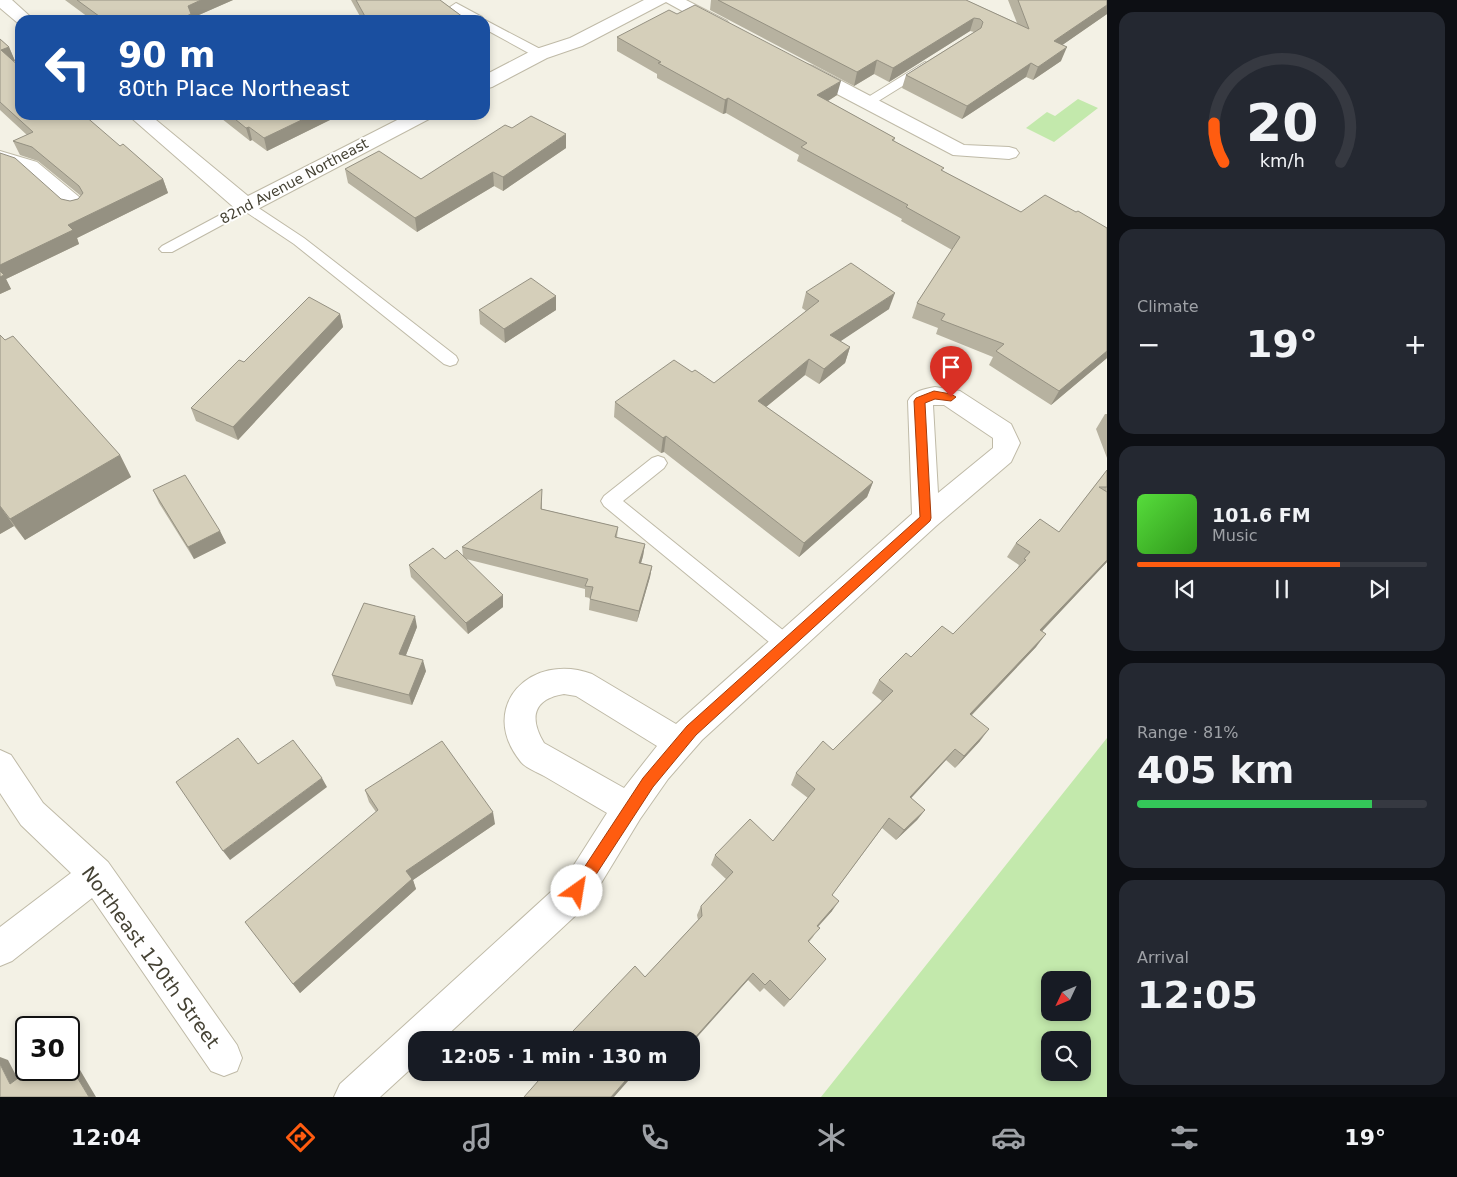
<!DOCTYPE html>
<html lang="en">
<head>
<meta charset="utf-8">
<style>
  :root { --surface:#171b24; --page:#242831; --text:#f1f3f6; --muted:#9ea1a6; --line:#363941; --accent:#ff5c10 }
  body { margin:0; font-family:"DejaVu Sans",sans-serif; background:var(--page); color:var(--text); height:100vh; display:flex; flex-direction:column; font-size:19px; white-space:nowrap }
  * { box-sizing:border-box; margin:0 }
  p { font-size:16px; color:var(--muted) }
  .icon { flex:none; width:28px; height:28px; fill:none; stroke:currentColor; stroke-width:2; stroke-linecap:round; stroke-linejoin:round }
  .map { position:relative; flex:1; overflow:hidden }
  .details { display:flex; flex-direction:column; gap:12px; padding:12px; background:#0d0f14; width:350px }
  .details>* { flex:none }
  .banner { position:absolute; left:15px; top:15px; width:475px; height:105px; border-radius:15px; box-shadow:0 2px 8px #0003; background:#1a4fa0; color:#fff; overflow:hidden }
  .needle { width:32px; rotate:226deg }
  .fabs { position:absolute; left:1041px; top:971px; display:grid; gap:10px }
  .fabs a { display:grid; place-items:center; width:50px; height:50px; border-radius:10px; background:var(--surface); box-shadow:0 2px 8px #0003; font-size:25px }
  .speed { position:absolute; left:15px; top:1016px; display:flex; gap:10px; font-size:25px; font-weight:700; text-align:center }
  .speed>* { display:grid; place-content:center; width:65px; height:65px; border-radius:50%; background:var(--surface); box-shadow:0 2px 8px #0003; line-height:1 }
  .speed .limit { border:2px solid #111; border-radius:8px; background:#fff; color:#111 }
  .pin { position:absolute; display:grid; place-items:center; width:42px; height:42px; color:#fff; margin:-51px -21px; border-radius:50% 50% 50% 0; rotate:-45deg; box-shadow:0 0 5px #0007 }
  .pin .icon { rotate:45deg }
  .me { position:absolute; width:55px; margin:-28px; rotate:32deg; stroke-linejoin:round; filter:drop-shadow(0 0 4px #0008) }
  .turn { display:flex; align-items:center; gap:18px; height:105px; padding:0 20px; font-size:22px }
  .turn .icon { width:65px; height:65px; stroke-width:2.5 }
  .turn b { display:block; font-size:35px; line-height:42px }
  .big { font-size:38px; font-weight:600; line-height:1.1 }
  .details .tile { flex:1; display:flex; flex-direction:column; justify-content:center; gap:8px; min-width:0; padding:0 18px; border-radius:15px; background:var(--page) }
  .details .dial { align-items:center; gap:0 }
  .dial svg { height:130px; overflow:visible; fill:none; stroke:var(--line); stroke-width:7; stroke-linecap:round; text-anchor:middle }
  .dial text { fill:var(--text); stroke:none }
  .song { display:flex; align-items:center; gap:15px }
  .cover { width:60px; height:60px; border-radius:8px; background:linear-gradient(135deg,hsl(110 70% 55%),hsl(110 70% 35%)) }
  .played { height:5px; border-radius:2px; background:linear-gradient(90deg,var(--accent) 70%,var(--line) 70%) }
  .keys { display:flex; justify-content:space-around; direction:ltr }
  .heat { display:flex; justify-content:space-between; align-items:center; font-size:28px; direction:ltr }
  .charge { height:8px; border-radius:4px; background:linear-gradient(90deg,#34c759 81%,var(--line) 0) }
  .trip { position:absolute; left:408px; top:1031px; width:292px; height:50px; border-radius:15px; background:var(--surface); box-shadow:0 2px 8px #0003; font-weight:600; line-height:50px; text-align:center }
  .dock { display:flex; height:80px; justify-content:space-around; align-items:center; background:#090b0e; color:var(--muted) }
  .dock .icon { width:35px; height:35px }
  .dock .active { color:var(--accent) }
  .dock b { font-size:22px; color:var(--text) }
  main { display:flex; flex:1; min-height:0 }
  .map>svg:first-child { display:block }
  .green { fill:#c3e9ac; fill-rule:evenodd }
  .lines { fill:none; stroke-linecap:round; stroke-linejoin:round }
  .lane-casing { stroke:#bfbaa7; stroke-width:2 }
  .street-casing { stroke:#bfbaa7; stroke-width:2 }
  .lane { fill:#fff; fill-rule:evenodd }
  .street { fill:#fff; fill-rule:evenodd }
  .wall { fill:#b7b2a0 }
  .shaded-wall { fill:#959182 }
  .building { fill:#d5cfba; stroke:#959182 }
  .route { fill:#ff5c10; stroke:#a63c0a }
  .labels { text-anchor:middle; stroke-width:4; stroke-linejoin:round; paint-order:stroke }
  .far-street-label { font-size:14px; fill:#454234; stroke:#fff }
  .near-street-label { font-size:19px; fill:#454234; stroke:#fff }
</style>
</head>
<body>
<main>
<div class="map">
<svg width="1107" height="1097" viewBox="0 0 1107 1097">
  <rect width="100%" height="100%" fill="#f3f1e5"/>
  <path class="green" d="M1078,99L1098,108L1054,142L1026,128L1047,112L1055,116Z
    M1107,738V1097H821ZM1050,980H1082V1012H1050ZM1050,1040H1082V1072H1050Z"/>
  <g class="lines">
    <g class="lane-casing">
      <path id="lane" d="M456,3L482,17L484,20H469L452,10L450,7Z
        M485,20L544,51L546,54L544,57H536L485,29Z
        M925,62L931,66L930,69L872,105H862L860,102Z
        M246,201L251,203L304,238L456,356L458,360L456,364L450,366L444,364L294,244L246,212L172,252H162L159,249L162,246Z
        M658,456L664,458L667,463L664,468L623,501L794,639L797,645L794,651L787,654L780,651L604,506L601,501L604,496L652,458Z"/>
    </g>
    <g class="street-casing">
      <path id="street" d="M0,0H12L34,20H20L19,24L0,8Z
        M644,0H686L727,21L730,25L727,29L721,30L715,29L666,2L582,46L547,58L492,87L485,89V75L533,50L570,38Z
        M806,64L813,66L964,145L1009,147L1016,149L1019,153L1016,157L1009,159L953,155L799,74L797,70L799,66Z
        M128,115H150L248,196L407,115H432L429,119L254,211L246,213L238,211Z
        M0,151L37,162L84,201L87,206L84,211L76,213L68,211L23,170L0,164Z
        M935,387L960,391L1011,424L1020,443L1011,462L936,526L702,740L668,779L640,819L589,903L442,1040H416V1064L380,1097H334L340,1084L565,879L607,813C586,801 565,788 544,776C537,772 526,768 521,762C476,707 531,651 592,674L676,724L912,514L908,401C913,391 924,389 935,387ZM933,405H944L993,438V448L938,493ZM564,694L576,696L657,746L624,788L544,743C529,718 533,699 564,694Z
        M0,750L11,755L43,803L108,862L237,1045L242,1058L237,1071L224,1076L211,1071L92,898L12,961L0,966V927L71,873L21,825L0,793Z"/>
    </g>
    <use href="#lane" class="lane"/>
    <use href="#street" class="street"/>
  </g>
  <path class="wall" d="M65,0H233L192,18L193,20H92Z
    M351,0H440L467,20H362Z
    M711,0H966L1017,23L1008,0H1107V14L1062,45L1061,61L1033,80L1026,77L962,119L902,88L906,75L974,32L970,31L889,82L874,74L854,86L710,10Z
    M617,37L837,95L828,101L895,138L894,141L943,171L1021,212L1107,228V358L1051,405L989,365L993,357L936,334L938,328L912,318L917,303L952,250L901,221L902,219L797,161L799,155L726,113L723,114L657,78V74L617,51Z
    M0,39L9,47L15,61H14L20,115L120,146L163,179L168,193L77,238L79,244L6,279L11,289L0,294V153L61,199L70,201L78,199L81,196L38,161L20,155L13,141L27,135L0,110Z
    M217,115H333L334,118L267,151L252,140L250,141Z
    M512,128L566,148L503,191L494,186L417,232L348,183L345,169L421,179Z
    M806,292L889,309L840,341L850,347L845,363L819,384L805,375L766,407L873,482L867,497L799,557L664,452L661,453L614,417L615,402L692,372L714,383L806,311L802,308Z
    M556,296V310L505,343L480,324L479,310Z
    M340,314L343,327L238,440L196,421L191,408L244,362Z
    M5,340L120,455L131,477L25,540L14,526L0,534Z
    M1105,414H1107V458L1096,429Z
    M1107,470V562L1042,631L1036,647L972,715L980,741L955,768L946,760L911,798L925,810L917,820L896,840L882,828L832,895V911L818,927L813,937L809,942L826,959L784,1007L764,988L760,992L748,980L691,1040H574L572,1038L573,1031L645,977L698,920L697,915L701,906L726,879L711,865L715,855L773,841L808,798L791,785L796,773L833,750L882,701L872,693L879,680L911,657L953,634L1016,571L1019,565L1007,557L1016,543L1059,532Z
    M153,490L220,531L226,543L194,559L159,503Z
    M542,502V509L618,527L617,538L645,544L643,556L641,563L652,566L650,577L637,622L589,610L590,598L585,597V589L466,559L503,607L468,634L411,577L409,565L463,556L462,547Z
    M417,627L406,655L426,671L412,705L336,686L332,675Z
    M365,790L495,824L413,880L416,889L300,993L293,984L376,812L369,802Z"/>
  <path class="shaded-wall" d="M201,0H233L192,18L193,20H178L188,6Z
    M1107,5V14L1048,55L1054,41Z
    M974,18L970,31L889,82L893,68Z
    M485,34L486,49L485,50Z
    M9,47L15,61L7,64L1,50Z
    M1067,47L1061,61L1033,80L1038,67Z
    M877,60L874,74L854,86L857,72Z
    M1031,63L1026,77L962,119L967,106Z
    M841,81L837,95L814,110L817,95Z
    M728,98L726,113L723,114L725,100Z
    M312,115H333L334,118L267,151L264,138Z
    M249,127L252,140L250,141L246,128Z
    M566,134V148L503,191V177Z
    M493,172L494,186L417,232L415,218Z
    M163,179L168,193L77,238L79,244L6,279L11,289L0,294V265L68,225Z
    M895,293L889,309L826,351L830,335Z
    M556,296V310L505,343L504,329Z
    M340,314L343,327L238,440L233,427Z
    M850,347L845,363L819,384L824,369Z
    M1107,351V358L1051,405L1059,391Z
    M809,359L805,375L755,416L758,401Z
    M666,436L664,452L661,453L663,438Z
    M120,455L131,477L25,540L10,519Z
    M873,482L867,497L799,557L804,543Z
    M0,506L14,526L0,534Z
    M220,531L226,543L194,559L188,547Z
    M645,544L643,556L638,574L639,563Z
    M1107,560V562L1031,643L1040,630Z
    M652,566L650,577L637,622L639,611Z
    M503,595V607L468,634L466,623Z
    M415,616L417,627L402,665L399,654Z
    M1046,634L1036,647L961,726L970,714Z
    M423,660L426,671L412,705L409,695Z
    M989,729L980,741L955,768L964,756Z
    M955,749L946,760L902,808L910,797Z
    M322,778L327,787L230,860L223,851Z
    M925,810L917,820L896,840L904,830Z
    M493,812L495,824L413,880L416,889L300,993L293,984L406,871Z
    M839,901L832,911L811,934L817,926Z
    M753,973L748,980L691,1044V1042Z
    M69,1052L70,1053L96,1097H89L69,1064Z
    M0,1057L8,1060L23,1089L10,1084L0,1064Z
    M633,1072H636L614,1097H611Z"/>
  <path class="building" d="M77,0H201L188,6L191,14L178,20H106L103,19Z
    M356,0H440L467,20H367Z
    M718,0H966L1029,29L1018,0H1107V5L1054,41L1067,47L1038,67L1031,63L967,106L906,75L981,28L983,22L980,19L974,18L893,68L877,60L857,72Z
    M695,5L841,81L817,95L895,138L892,140L944,168L941,170L1021,212L1045,195L1076,212L1078,211L1107,228V351L1059,391L996,351L1004,344L941,320L945,314L917,303L960,237L906,207L908,205L801,147L807,143L728,98L725,100L658,63L661,62L617,37L669,10L677,14Z
    M0,39L9,47L1,50L20,67V115H84L120,146L123,144L163,179L68,225L73,230L0,265V153L15,158L61,199L70,201L78,199L83,193L79,186L32,147L13,141L33,132L0,102Z
    M230,115H312L264,138L249,127L246,128Z
    M531,116L566,134L503,177L493,172L415,218L345,169L379,151L421,179L505,125L512,128Z
    M851,263L895,293L830,335L850,347L824,369L809,359L758,401L873,482L804,543L666,436L663,438L615,402L674,360L692,372L695,370L714,383L819,301L806,292Z
    M0,271L4,275L0,277Z
    M531,278L556,296L504,329L479,310Z
    M309,297L340,314L233,427L191,408L239,360L244,362Z
    M0,335L5,340L13,336L120,455L10,519L0,506Z
    M1107,470V487H1099L1107,492V560L1040,630L1046,634L970,714L989,729L964,756L955,749L910,797L925,810L904,830L889,818L832,895L839,901L817,926L820,928L808,941L826,959L790,1000L770,980L765,985L753,973L691,1042V1040H575L578,1037L573,1031L635,966L645,977L702,916L701,906L733,872L715,855L750,819L773,841L815,789L796,773L823,741L833,750L893,691L879,680L906,653L911,657L942,626L953,634L1026,560L1024,559L1030,552L1016,543L1040,519L1059,532Z
    M185,475L220,531L188,547L153,490Z
    M542,489L541,509L618,527L615,537L645,544L639,563L652,566L639,611L590,599L593,587L585,586L588,579L462,547Z
    M433,548L445,559L457,550L503,595L466,623L409,565Z
    M364,603L415,616L399,654L423,660L409,695L332,675Z
    M238,738L258,764L293,740L322,778L223,851L176,782Z
    M442,741L493,812L406,871L412,879L293,984L245,922L378,810L365,790Z
    M0,1064L10,1084L29,1070H69V1064L89,1097H0Z
    M546,1072H633L611,1097H524Z"/>
  <path class="route" d="M934,391L951,394L956,397L951,401L935,399L925,403L931,518L930,521L696,735L653,787L582,896L577,898L572,896L570,891L572,886L643,778L687,726L920,517L914,401L916,398Z"/>
  <g class="labels">
    <g class="far-street-label">
      <text transform="translate(294 181) rotate(-28)" y="5">82nd Avenue Northeast</text>
    </g>
    <g class="near-street-label">
      <text transform="translate(151 957) rotate(54)" y="7">Northeast 120th Street</text>
    </g>
  </g>
</svg>
<div class="fabs">
<a><svg class="needle" viewBox="-14 -14 28 28"><path d="M0-13l5 13h-10z" fill="#e53935"/><path d="M0 13l5-13h-10z" fill="#9ea1a6"/></svg></a>
<a><svg class="icon" aria-label="search" viewBox="0 0 24 24"><circle cx="10" cy="10" r="6"/><path d="M15 15l6 6"/></svg></a>
</div>
<div class="speed"><div class="limit">30</div></div>
<div class="pin" style="left:951px;top:397px;background:#d93025"><svg class="icon" aria-label="arrive" viewBox="0 0 24 24"><path d="M6 21V4h12l-3 4 3 4H6"/></svg></div>
<svg class="me" style="left:577px;top:891px" viewBox="-20 -20 40 40"><circle r="19" fill="#fff"/><path d="M0-13L10 11 0 6-10 11z" fill="#ff5c10"/></svg>
<div class="trip">12:05 · 1 min · 130 m</div>
<div class="banner">
<div class="turn"><svg class="icon" aria-label="left" viewBox="0 0 24 24"><path d="M17 20v-9H6M10 6l-5 5 5 5"/></svg><div><b>90 m</b>80th Place Northeast</div></div>
</div>
</div>
<section class="details">
<div class="tile dial"><svg viewBox="0 0 100 80">
<path d="M14 69A42 42 0 1 1 86 69"/>
<path d="M14 69A42 42 0 0 1 8 45" stroke="#ff5c10"/>
<text x="50" y="56" font-size="32" font-weight="700">20</text>
<text x="50" y="72" font-size="11">km/h</text>
</svg></div>
<div class="tile"><p>Climate</p>
<div class="heat"><a>−</a><b class="big">19°</b><a>+</a></div>
</div>
<div class="tile">
<div class="song"><i class="cover"></i><div><b>101.6 FM</b><p>Music</p></div></div>
<div class="played"></div>
<div class="keys"><svg class="icon" aria-label="previous" viewBox="0 0 24 24"><path d="M18 5L8 12l10 7zM5 5v14"/></svg><svg class="icon" aria-label="pause" viewBox="0 0 24 24"><path d="M8 5v14M16 5v14"/></svg><svg class="icon" aria-label="next" viewBox="0 0 24 24"><path d="M6 5l10 7-10 7zM19 5v14"/></svg></div>
</div>
<div class="tile"><p>Range · 81%</p><b class="big">405 km</b><div class="charge"></div></div>
<div class="tile"><p>Arrival</p><b class="big">12:05</b></div>
</section>
</main>
<nav class="dock">
<b>12:04</b>
<svg class="icon active" aria-label="directions" viewBox="0 0 24 24"><path d="M12 3l9 9-9 9-9-9zM9 14v-3h6M13 9l2 2-2 2"/></svg>
<svg class="icon" aria-label="music" viewBox="0 0 24 24"><path d="M9 18V5l10-2v13"/><circle cx="6" cy="18" r="3"/><circle cx="16" cy="16" r="3"/></svg>
<svg class="icon" aria-label="phone" viewBox="0 0 24 24"><path d="M5 4h4l2 5-3 2q2 4 5 5l2-3 5 2v4C11 20 4 13 5 4z"/></svg>
<svg class="icon" aria-label="climate" viewBox="0 0 24 24"><path d="M12 3v18M4 7l16 10M4 17L20 7"/></svg>
<svg class="icon" aria-label="car" viewBox="0 0 24 24"><path d="M5 17H2v-5l4-1 3-4h7l3 4 3 1v5h-3M9 17h6M6 11h13"/><circle cx="7" cy="17" r="2"/><circle cx="17" cy="17" r="2"/></svg>
<svg class="icon" aria-label="filters" viewBox="0 0 24 24"><path d="M4 7h16M4 17h16"/><circle cx="9" cy="7" r="2"/><circle cx="15" cy="17" r="2"/></svg>
<b>19°</b>
</nav>
</body>
</html>
